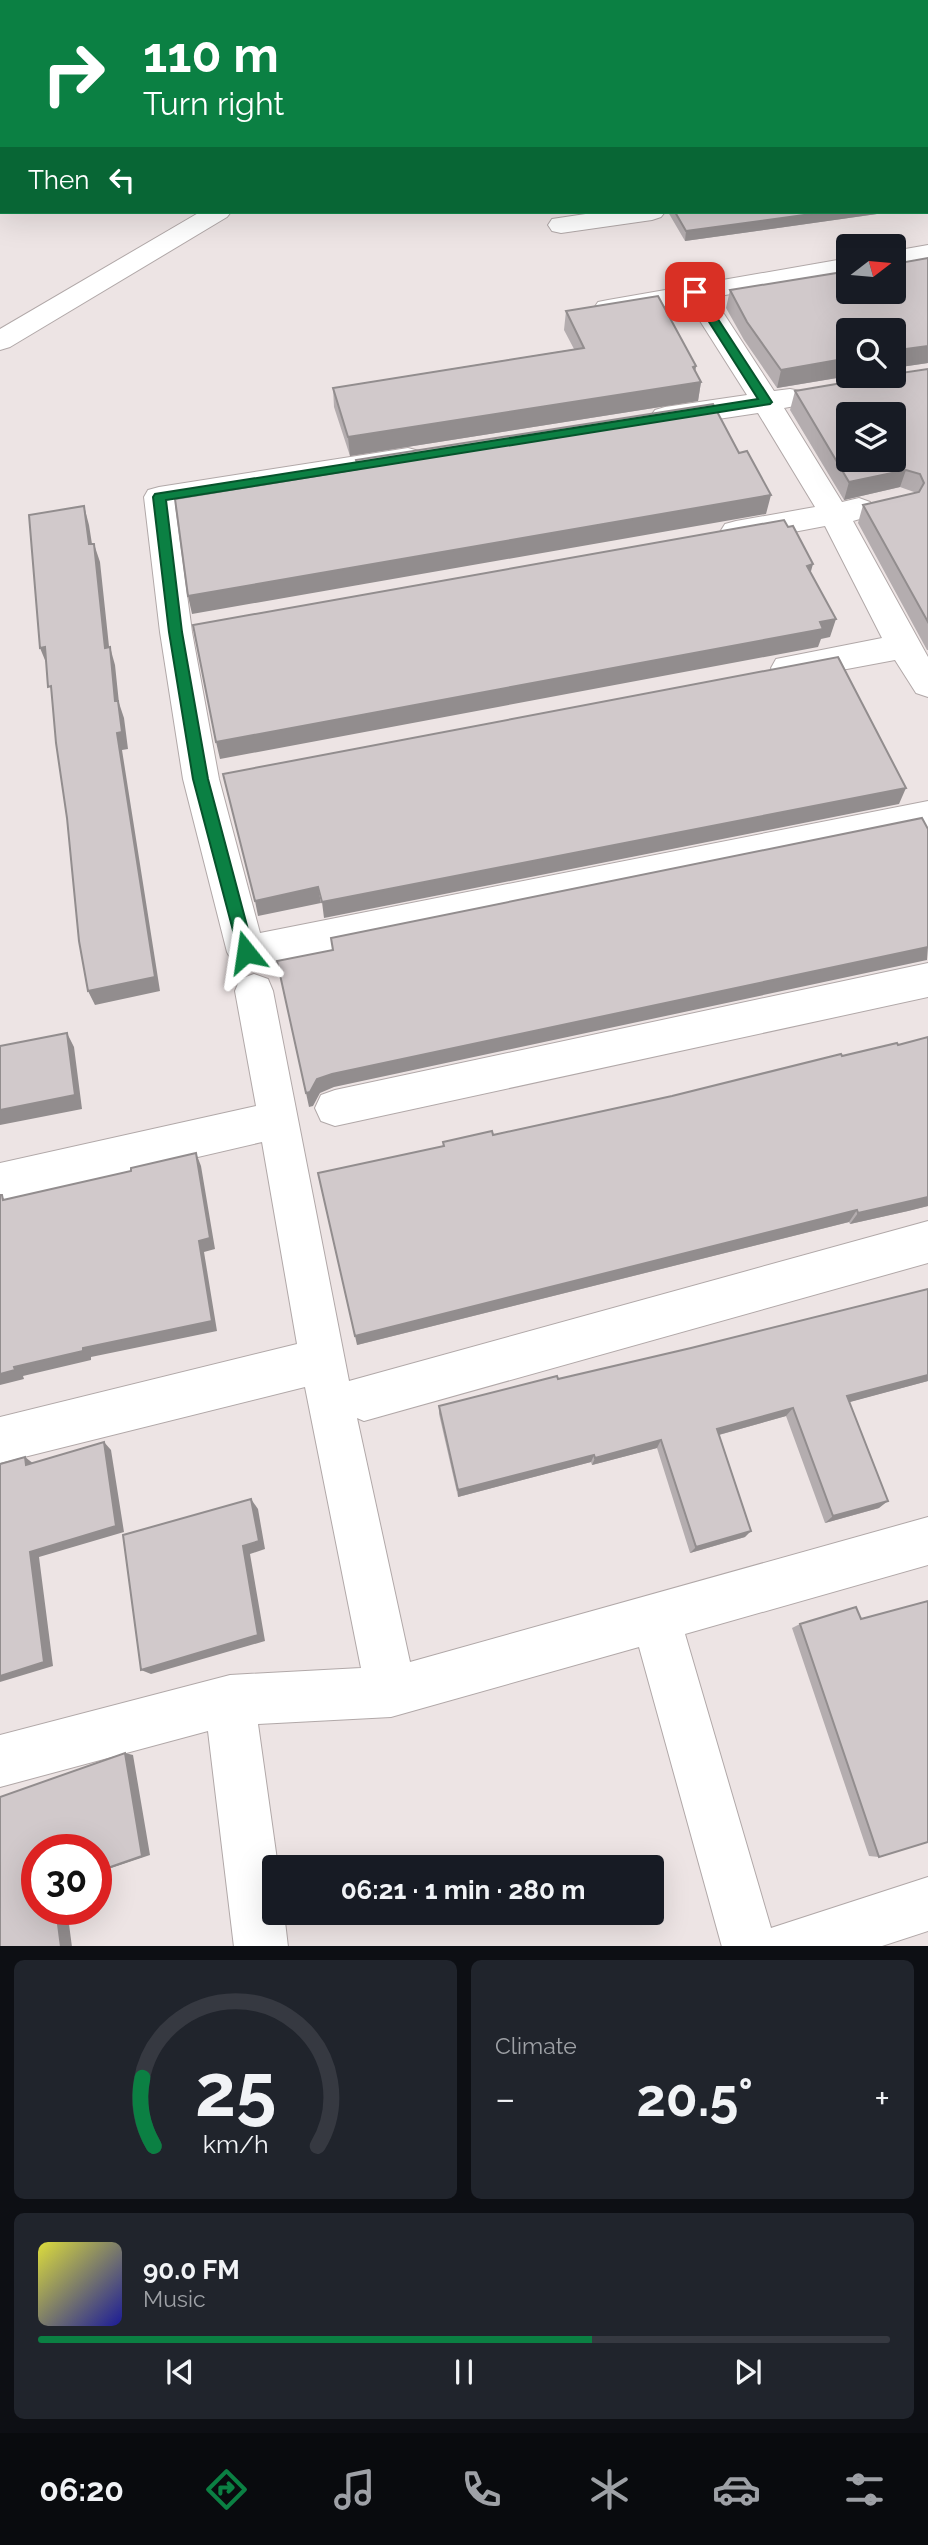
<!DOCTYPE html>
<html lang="en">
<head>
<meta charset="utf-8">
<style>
  :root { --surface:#171b24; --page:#20242c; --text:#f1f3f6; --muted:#9ea1a6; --line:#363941; --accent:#0b8043 }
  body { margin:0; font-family:Raleway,sans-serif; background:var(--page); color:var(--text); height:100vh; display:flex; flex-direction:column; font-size:26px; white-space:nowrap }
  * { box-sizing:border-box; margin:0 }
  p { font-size:23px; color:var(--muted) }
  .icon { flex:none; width:38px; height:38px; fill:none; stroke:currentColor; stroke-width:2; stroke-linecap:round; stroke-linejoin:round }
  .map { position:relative; height:1946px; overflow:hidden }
  .panel { display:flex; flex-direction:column; gap:14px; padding:14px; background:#0d0f14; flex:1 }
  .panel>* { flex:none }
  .hud { position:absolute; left:0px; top:0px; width:929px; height:214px; box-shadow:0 7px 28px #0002; background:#0b8043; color:#fff; overflow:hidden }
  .needle { width:46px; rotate:74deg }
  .controls { position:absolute; left:836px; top:234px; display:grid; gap:14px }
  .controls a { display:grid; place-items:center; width:70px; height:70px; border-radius:7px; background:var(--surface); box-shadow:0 7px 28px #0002; font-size:35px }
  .speed { position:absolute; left:21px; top:1834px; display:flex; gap:14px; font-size:35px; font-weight:700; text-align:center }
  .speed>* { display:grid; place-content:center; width:91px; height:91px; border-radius:50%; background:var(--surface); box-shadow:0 7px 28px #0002; line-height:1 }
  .speed .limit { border:10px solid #d22; background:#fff; color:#111 }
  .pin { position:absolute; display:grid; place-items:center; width:60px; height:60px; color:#fff; margin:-30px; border-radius:14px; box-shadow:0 4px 10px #0006 }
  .me { position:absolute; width:77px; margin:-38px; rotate:345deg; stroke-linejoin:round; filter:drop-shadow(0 0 5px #0008) }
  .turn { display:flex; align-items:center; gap:24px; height:147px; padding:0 28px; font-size:32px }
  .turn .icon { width:91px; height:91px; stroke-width:2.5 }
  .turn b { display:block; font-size:49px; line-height:60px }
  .then { display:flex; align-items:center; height:66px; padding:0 28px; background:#0003; gap:14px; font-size:26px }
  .big { font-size:52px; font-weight:700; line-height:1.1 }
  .panel .widget { flex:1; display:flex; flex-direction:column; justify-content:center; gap:10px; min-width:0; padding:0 24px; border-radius:10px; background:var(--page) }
  .panel .dial { align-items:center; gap:0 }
  .dial svg { height:182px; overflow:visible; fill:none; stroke:var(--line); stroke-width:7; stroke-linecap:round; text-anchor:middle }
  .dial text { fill:var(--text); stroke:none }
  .song { display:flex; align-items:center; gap:21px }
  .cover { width:84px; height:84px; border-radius:10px; background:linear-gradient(135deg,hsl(60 70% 55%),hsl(240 70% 35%)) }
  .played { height:7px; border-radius:4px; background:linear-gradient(90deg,var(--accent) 65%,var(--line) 65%) }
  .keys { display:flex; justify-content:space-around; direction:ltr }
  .heat { display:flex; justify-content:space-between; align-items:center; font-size:38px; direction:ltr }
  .panel .tiles { flex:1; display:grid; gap:14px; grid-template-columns:1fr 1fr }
  .widget:last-child { grid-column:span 2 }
  .trip { position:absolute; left:262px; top:1855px; width:402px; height:70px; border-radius:7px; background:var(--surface); box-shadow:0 7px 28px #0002; font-weight:700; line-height:70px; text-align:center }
  .dock { display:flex; height:112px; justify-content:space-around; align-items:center; background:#090b0e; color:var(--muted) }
  .dock .icon { width:49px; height:49px }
  .dock .current { color:var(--accent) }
  .dock b { font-size:32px; color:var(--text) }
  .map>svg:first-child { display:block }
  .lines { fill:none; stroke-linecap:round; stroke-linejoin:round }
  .street-casing { stroke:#b1a8a8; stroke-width:2 }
  .street { fill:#fff; fill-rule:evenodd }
  .wall { fill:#b4adaf }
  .shaded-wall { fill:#928d8e }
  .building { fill:#d1c9cb; stroke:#928d8e; stroke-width:2; fill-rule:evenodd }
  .route { fill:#0b8043; stroke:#07532c; stroke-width:2 }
</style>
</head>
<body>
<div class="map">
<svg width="928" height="1947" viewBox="0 0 928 1947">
  <rect width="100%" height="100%" fill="#ede4e4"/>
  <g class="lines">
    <g class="street-casing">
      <path id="street" d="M378,0H400V2H378Z
        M0,127H2V141H0Z
        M200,212H231L227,217L10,347L0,350V329Z
        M599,212H665L661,217L652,220L561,233L552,231L548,225L552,219Z
        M928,245V261L894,267V251Z
        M849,258V274L713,297L774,391L790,389L800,391L804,398L800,405L784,408L842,502L859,498L870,502L874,509L870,516L853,521L928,657V697L916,693L895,660L788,680L776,677L771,668L776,659L882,638L825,526L736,543L725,540L720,532L725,524L736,521L815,507L758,413L665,427L655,424L650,417L655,410L665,407L747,395L688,302L608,316L598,314L594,308L598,302L608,300Z
        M408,448L419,451L423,458L419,465L175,505L192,632L219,779L260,933L928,801V829L246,968L233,963L227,952L183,779L160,632L144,497L148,490L159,487Z
        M928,963V997L335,1126L321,1121L315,1108L321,1095L335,1090Z
        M254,974L268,979L273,991L349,1381L928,1221V1263L364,1421L357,1418L410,1662L928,1517V1565L685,1634L771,1928L928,1877V1931L879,1947H722L639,1647L391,1717L258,1724L278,1867H275V1913H284L288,1947H234L208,1731L0,1787V1735L230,1675L361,1668L305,1387L0,1463V1417L297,1344L262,1142L0,1203V1163L256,1106L235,991L240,979Z"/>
    </g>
    <use href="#street" class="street"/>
  </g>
  <path class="wall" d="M263,0H327L326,2H263Z
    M668,212H891L685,241Z
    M928,258V363L894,368V331H849V376L777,388L744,340L726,308L730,290L849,271V292H894V264Z
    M566,311L696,366L695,371L701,382L698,401L350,456L334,407L333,388L574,349L564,330Z
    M928,369V650H927L858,523L863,505L915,493L914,492L900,487L844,500L790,410L795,391Z
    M928,1037V1206L908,1211L850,1224L849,1222L357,1345L443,1146V1142L493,1135L672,1096L842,1056L898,1045Z
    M558,1379L928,1381L849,1402L879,1508L825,1523L786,1416L719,1435L745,1537L690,1553L657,1448L592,1465L591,1462L458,1497L439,1414V1406Z
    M800,1624L879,1857L869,1856L792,1628Z"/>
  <path class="shaded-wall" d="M165,0H202L190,2H166Z
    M0,109H2V126H0Z
    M826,212H891L685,241L686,231Z
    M928,346V363L894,368V364L899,350Z
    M849,358V376L777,388L781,370Z
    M696,366L693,383L701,382L698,401L350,456L348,437Z
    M906,470L900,487L844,500L849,482Z
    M771,495L766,514L192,614L188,596Z
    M84,506L89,525L95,563L89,544Z
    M94,544L100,562L111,665L105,648Z
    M813,564L808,582L807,566Z
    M836,619L830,637L821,639L818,647L220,759L216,742Z
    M45,647L47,665L40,648Z
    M110,647L115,665L119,703L124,718L128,749L122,750L160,991L95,1005L88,991L117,733L115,701Z
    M906,788L899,804L324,918L322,902Z
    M318,887L321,903L258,916L255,901Z
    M928,947L927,960L334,1087L320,1093L313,1106L309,1107L306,1093L317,1079L332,1074Z
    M67,1033L74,1047L82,1109L0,1125V1110Z
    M196,1153L201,1166L215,1249L204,1252L217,1331L91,1357V1360L23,1376L24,1379L0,1385V1374L14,1367L83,1348L199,1241Z
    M928,1197V1206L908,1211L850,1224L858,1213Z
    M857,1210L849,1222L357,1345L355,1336Z
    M928,1375V1381L839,1405L847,1396Z
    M793,1408L786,1416L711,1437L717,1429Z
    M661,1440L657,1448L592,1465L595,1458Z
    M104,1442L111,1450L124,1532L39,1557L53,1666L0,1682V1676L30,1552Z
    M594,1455L591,1462L458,1497V1490Z
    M25,1457L34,1464L26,1465Z
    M251,1499L258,1509L265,1549L250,1554L265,1641L151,1674L141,1670L243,1546Z
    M888,1501L879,1508L825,1523L833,1516Z
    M751,1531L745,1537L690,1553L696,1547Z
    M125,1753L133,1755L150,1855L96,1873Z
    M56,1909H67L72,1947H61Z"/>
  <path class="building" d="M0,0H167L168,2H2V109H0Z
    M675,212H826L686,231Z
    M928,258V346L899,350L897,355H894V331H849V358L781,370L747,322L730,290L849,271V292H894V264Z
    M658,296L696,366L693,367L701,382L348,437L333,388L584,348L566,311Z
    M928,369V622L863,505L919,492L924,483L920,474L906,470L849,482L795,391L883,376H894V374ZM849,415H894V460H849Z
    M713,404L739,453L747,451L771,495L188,596L175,499L359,469L356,460Z
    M84,506L89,544H94L105,648L110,647L115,701H118L122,732L117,733L155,977L88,991L79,941L67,818L56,743L51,686L48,687L45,647L40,648L29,515Z
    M784,520L788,527L793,526L813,564L807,566L836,619L820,622L823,629L216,742L193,625Z
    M838,657L906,788L322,902L318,887L255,901L223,774Z
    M922,818L928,829V947L332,1074L317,1079L310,1092L306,1093L277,961L333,950L331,938Z
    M67,1033L75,1095L0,1110V1046Z
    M928,1037V1197L858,1213L857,1210L355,1336L318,1173L444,1146L443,1142L492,1131L493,1135L672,1096L841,1054L842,1056L897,1043L898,1045Z
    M196,1153L210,1238L199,1241L212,1321L83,1348V1351L14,1367L15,1370L0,1374V1195H2L3,1200L131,1171V1168Z
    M928,1289V1375L847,1396L888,1501L833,1516L793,1408L717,1429L751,1531L696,1547L661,1440L595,1458L594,1455L458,1490L439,1406L557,1376L558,1379L691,1348Z
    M104,1442L116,1526L30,1552L44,1662L0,1676V1464L25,1457L26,1465Z
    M251,1499L259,1541L243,1546L258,1635L141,1670L123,1535Z
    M928,1601V1842L879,1857L800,1624L856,1607L861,1619Z
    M125,1753L142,1856L96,1872V1850H37V1909H56L61,1947H0V1797Z"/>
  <path class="route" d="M691,290H699L772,402L770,404L166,500L182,632L208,779L254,952L252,957H240L193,779L169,632L153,497L155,494L758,399L690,292Z"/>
</svg>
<div class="controls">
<a><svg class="needle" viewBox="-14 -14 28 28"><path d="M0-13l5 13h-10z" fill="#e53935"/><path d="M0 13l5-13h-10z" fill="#9ea1a6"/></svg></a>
<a><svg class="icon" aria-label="search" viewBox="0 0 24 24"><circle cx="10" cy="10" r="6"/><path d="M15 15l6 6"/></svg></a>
<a><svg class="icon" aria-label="layers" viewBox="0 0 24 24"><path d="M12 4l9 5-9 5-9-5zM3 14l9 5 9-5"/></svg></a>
</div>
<div class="speed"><div class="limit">30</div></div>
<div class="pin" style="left:695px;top:292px;background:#d93025"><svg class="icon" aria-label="arrive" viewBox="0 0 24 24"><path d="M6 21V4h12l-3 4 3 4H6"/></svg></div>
<svg class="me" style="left:246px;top:952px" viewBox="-20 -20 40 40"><path d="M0-17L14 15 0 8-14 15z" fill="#0b8043" stroke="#fff" stroke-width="4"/></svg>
<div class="trip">06:21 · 1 min · 280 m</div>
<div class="hud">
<div class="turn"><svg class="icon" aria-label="right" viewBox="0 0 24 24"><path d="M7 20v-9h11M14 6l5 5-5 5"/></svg><div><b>110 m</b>Turn right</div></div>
<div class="then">Then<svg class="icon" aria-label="left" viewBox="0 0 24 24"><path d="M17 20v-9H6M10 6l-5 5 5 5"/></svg></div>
</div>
</div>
<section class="panel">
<div class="tiles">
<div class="widget dial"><svg viewBox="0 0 100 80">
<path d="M14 69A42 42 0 1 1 86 69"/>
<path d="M14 69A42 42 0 0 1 9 39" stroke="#0b8043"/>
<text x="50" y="56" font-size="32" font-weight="700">25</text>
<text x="50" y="72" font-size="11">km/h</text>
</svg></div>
<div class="widget"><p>Climate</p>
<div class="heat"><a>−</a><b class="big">20.5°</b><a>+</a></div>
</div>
<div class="widget">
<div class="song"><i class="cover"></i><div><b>90.0 FM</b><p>Music</p></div></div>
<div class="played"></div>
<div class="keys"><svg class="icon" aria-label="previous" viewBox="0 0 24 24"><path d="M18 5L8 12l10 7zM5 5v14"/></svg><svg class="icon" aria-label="pause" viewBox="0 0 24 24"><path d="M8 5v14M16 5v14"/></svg><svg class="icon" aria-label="next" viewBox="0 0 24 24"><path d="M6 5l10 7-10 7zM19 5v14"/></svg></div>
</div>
</div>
</section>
<nav class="dock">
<b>06:20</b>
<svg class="icon current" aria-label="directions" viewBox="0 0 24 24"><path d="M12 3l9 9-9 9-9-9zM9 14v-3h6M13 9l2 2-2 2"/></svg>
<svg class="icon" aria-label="music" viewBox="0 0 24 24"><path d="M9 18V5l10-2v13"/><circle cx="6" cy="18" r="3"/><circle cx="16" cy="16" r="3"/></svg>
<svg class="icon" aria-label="phone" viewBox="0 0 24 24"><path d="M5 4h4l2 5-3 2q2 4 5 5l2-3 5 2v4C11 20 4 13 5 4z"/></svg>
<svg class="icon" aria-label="climate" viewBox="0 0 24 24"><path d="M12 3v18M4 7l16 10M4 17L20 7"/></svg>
<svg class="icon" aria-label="car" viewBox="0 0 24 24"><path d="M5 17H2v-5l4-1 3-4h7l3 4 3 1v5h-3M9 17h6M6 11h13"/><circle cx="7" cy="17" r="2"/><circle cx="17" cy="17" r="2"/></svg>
<svg class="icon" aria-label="filters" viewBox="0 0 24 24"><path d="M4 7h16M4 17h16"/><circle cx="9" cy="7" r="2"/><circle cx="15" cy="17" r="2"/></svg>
</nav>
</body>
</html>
